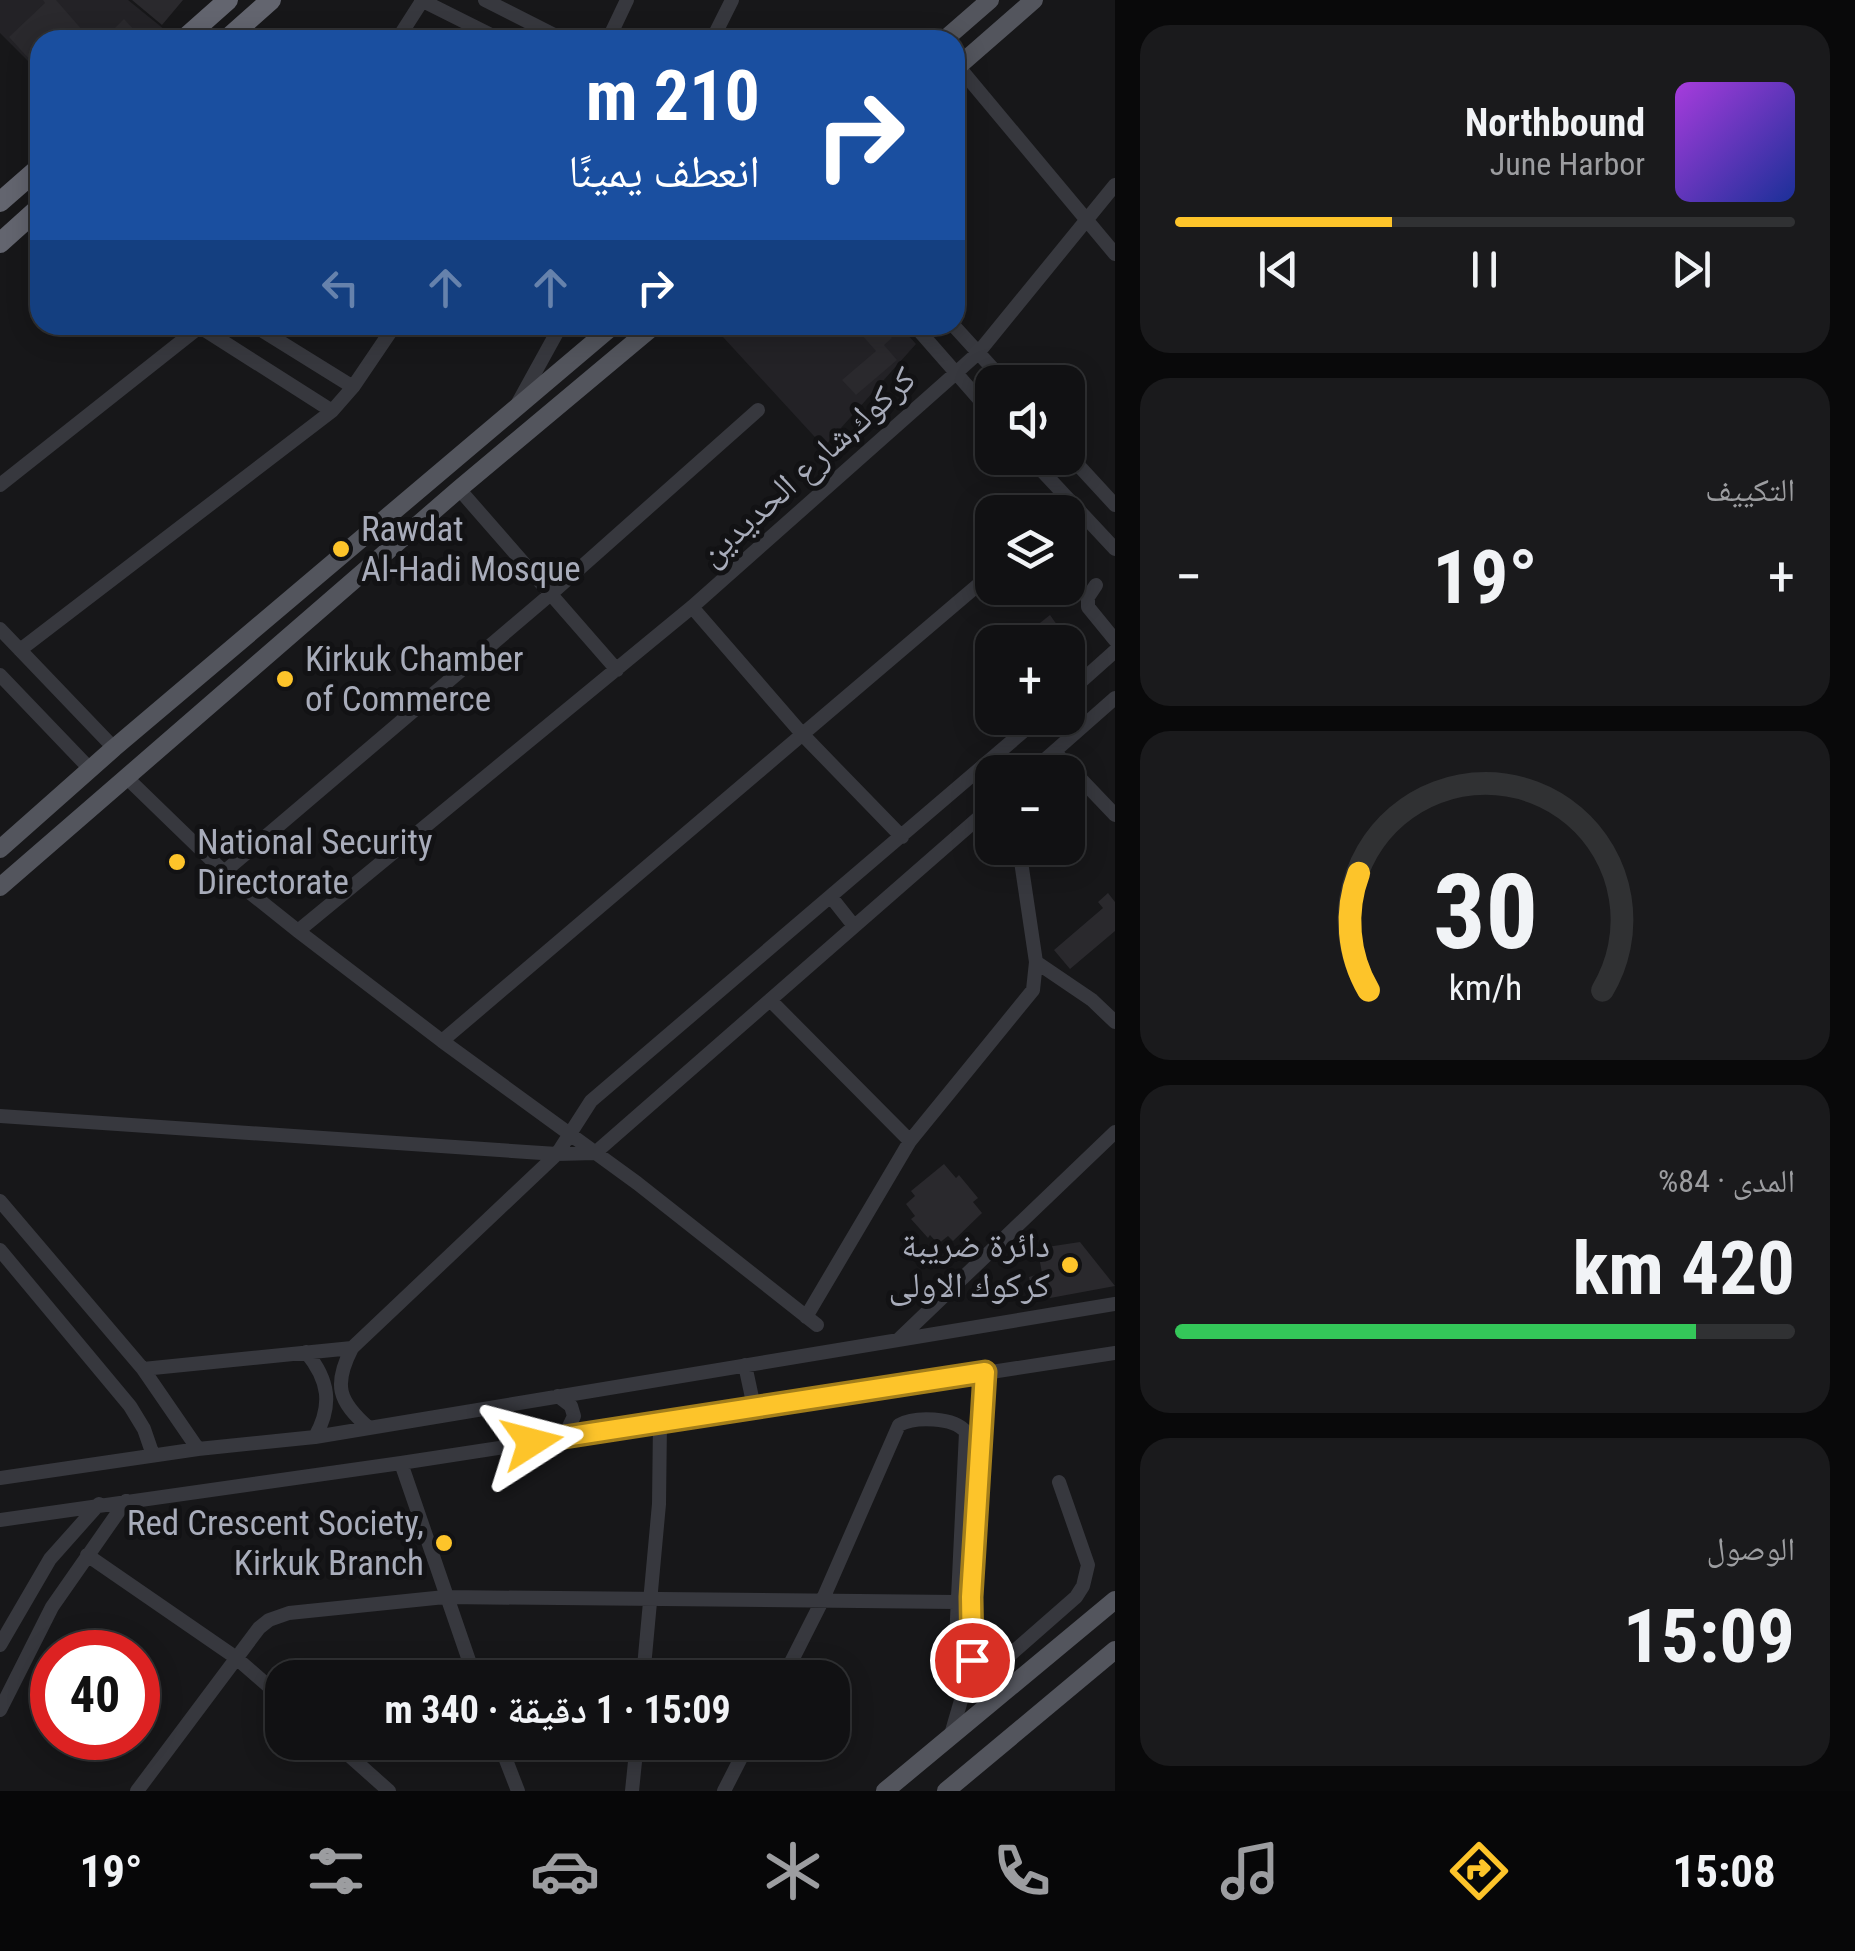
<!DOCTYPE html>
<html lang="ar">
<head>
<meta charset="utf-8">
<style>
  :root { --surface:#111113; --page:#1a1a1c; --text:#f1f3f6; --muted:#9c9da0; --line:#303133; --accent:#fdc42a }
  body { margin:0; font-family:"Roboto Condensed","Noto Naskh Arabic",sans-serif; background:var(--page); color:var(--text); direction:rtl; height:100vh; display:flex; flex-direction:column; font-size:38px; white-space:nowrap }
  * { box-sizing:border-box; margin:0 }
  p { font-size:32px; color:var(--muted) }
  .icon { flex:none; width:55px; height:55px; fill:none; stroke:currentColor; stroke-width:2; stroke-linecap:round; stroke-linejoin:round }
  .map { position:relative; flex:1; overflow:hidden; direction:ltr }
  .details { display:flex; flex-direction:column; gap:25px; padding:25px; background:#09090a; width:740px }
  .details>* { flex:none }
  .guide { position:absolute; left:30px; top:30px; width:935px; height:305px; border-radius:30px; box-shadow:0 5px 25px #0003,0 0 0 2px var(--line); direction:rtl; background:#1a4fa0; color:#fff; overflow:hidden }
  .controls { position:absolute; left:975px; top:365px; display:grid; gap:20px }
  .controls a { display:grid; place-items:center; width:110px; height:110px; border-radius:20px; background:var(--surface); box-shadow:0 5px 25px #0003,0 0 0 2px var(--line); font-size:50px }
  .speed { position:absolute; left:30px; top:1630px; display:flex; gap:20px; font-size:50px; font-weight:700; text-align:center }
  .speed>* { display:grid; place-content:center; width:130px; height:130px; border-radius:50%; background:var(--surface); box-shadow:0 5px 25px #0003,0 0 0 2px var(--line); line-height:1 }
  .speed .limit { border:15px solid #d22; background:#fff; color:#111 }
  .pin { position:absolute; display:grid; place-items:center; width:85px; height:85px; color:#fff; margin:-42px; border:5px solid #fff; border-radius:50%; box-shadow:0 2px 10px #0007 }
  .me { position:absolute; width:110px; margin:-55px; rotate:81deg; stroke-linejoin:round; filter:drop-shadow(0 0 8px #0008) }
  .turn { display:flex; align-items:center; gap:35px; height:210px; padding:0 40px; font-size:45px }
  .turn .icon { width:130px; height:130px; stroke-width:2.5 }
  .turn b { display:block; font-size:70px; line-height:85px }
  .lanes { display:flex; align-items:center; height:95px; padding:0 40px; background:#0003; justify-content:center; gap:50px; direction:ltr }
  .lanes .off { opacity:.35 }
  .big { font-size:75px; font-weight:700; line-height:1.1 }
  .details .card { flex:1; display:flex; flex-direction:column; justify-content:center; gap:15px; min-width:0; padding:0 35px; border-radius:30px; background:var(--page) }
  .details .dial { align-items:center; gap:0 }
  .dial svg { height:260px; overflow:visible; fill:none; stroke:var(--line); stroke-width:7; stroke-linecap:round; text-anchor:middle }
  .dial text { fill:var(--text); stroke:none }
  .song { display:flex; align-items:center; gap:30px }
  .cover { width:120px; height:120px; border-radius:15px; background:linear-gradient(135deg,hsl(280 70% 55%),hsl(230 70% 35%)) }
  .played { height:10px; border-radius:5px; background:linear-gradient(90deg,var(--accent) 35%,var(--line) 35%) }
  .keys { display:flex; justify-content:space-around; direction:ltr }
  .heat { display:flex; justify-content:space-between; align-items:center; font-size:55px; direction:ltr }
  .charge { height:15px; border-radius:8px; background:linear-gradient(90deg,#34c759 84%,var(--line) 0) }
  .trip { position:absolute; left:265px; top:1660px; width:585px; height:100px; border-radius:30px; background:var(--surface); box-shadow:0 5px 25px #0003,0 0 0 2px var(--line); font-weight:700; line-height:100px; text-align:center; direction:rtl }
  .tabs { display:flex; height:160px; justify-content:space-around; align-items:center; background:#070708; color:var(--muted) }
  .tabs .icon { width:70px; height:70px }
  .tabs .on { color:var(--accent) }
  .tabs b { font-size:45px; color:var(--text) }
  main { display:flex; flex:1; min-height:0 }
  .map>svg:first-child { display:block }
  .built { fill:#232226 }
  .building { fill:#2a292d }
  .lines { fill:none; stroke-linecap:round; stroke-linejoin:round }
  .minor { stroke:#37383e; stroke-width:14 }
  .major { stroke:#53555d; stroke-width:18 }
  .highway { stroke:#63656f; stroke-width:20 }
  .route-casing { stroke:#a47f1b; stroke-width:25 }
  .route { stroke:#fdc42a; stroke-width:18 }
  .poi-dot { fill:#fdc42a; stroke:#121214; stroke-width:4 }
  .labels { text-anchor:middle; stroke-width:10; stroke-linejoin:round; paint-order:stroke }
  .street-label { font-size:35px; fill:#a8acba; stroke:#121214 }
  .poi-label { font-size:35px; fill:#a8acba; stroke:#121214; text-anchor:start }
</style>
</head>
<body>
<main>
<section class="details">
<div class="card">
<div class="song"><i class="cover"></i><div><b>Northbound</b><p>June Harbor</p></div></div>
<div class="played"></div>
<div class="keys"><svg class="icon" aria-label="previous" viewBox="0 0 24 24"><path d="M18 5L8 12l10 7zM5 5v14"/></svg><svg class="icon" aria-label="pause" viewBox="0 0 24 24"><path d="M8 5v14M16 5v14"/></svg><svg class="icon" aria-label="next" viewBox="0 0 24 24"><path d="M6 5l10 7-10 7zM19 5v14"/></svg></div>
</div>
<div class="card"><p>التكييف</p>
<div class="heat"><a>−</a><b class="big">19°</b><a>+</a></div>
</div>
<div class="card dial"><svg viewBox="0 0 100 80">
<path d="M14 69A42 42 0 1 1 86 69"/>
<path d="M14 69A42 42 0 0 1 11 33" stroke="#fdc42a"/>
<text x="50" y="56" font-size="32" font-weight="700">30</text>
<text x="50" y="72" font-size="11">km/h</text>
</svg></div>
<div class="card"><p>المدى · 84%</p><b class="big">420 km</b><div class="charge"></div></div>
<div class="card"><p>الوصول</p><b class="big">15:09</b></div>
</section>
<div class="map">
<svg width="1115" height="1791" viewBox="0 0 1115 1791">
  <rect width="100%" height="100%" fill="#171719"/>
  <path class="built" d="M0,0H128L170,34L163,40H40V73L0,33Z
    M712,325H899L916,344L824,447Z"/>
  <path class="building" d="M43,0H56L91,40H57L48,30L34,42L40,49V71L9,37L45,3Z
    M132,0H183L162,25Z
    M124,19L139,35L134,40H103Z
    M853,325H881L892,338L884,345L897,360L856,395L842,380L876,351Z
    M1050,615L1082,660L1068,673V642H1016Z
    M1108,893L1115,902V931L1070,969L1054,950L1103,908L1098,902Z
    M944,1164L956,1178L959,1175L978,1198L973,1202L982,1213L953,1241L948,1236L938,1244L930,1235L928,1238L911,1219L915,1216L906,1204L915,1196L911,1191Z
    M1080,1242L1115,1286L1034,1301L1029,1277L1042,1273L1039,1257L1048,1255L1047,1247Z"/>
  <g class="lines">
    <path class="minor" d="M421,0L501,40
      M485,0L564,40
      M397,40L422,1
      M608,40L627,0
      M712,40L732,0
      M958,66L1115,254
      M197,325L332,411
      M253,325L353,387
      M914,325L992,414
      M953,325L1005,382
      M518,403L561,325
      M1068,454L1115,505
      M1030,458L1115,549
      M0,485L202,325
      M459,489L617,670
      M1096,585L1088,597V607L1115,640
      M692,607L803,735L902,837
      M0,629L114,748
      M20,650L332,411L353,387L395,325
      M0,675L90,769
      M1068,693L1115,651
      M1055,752L1115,815
      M1031,772L1115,698
      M127,778L224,872L298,931L442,1041L637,1183L817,1325
      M224,872L552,593L758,410
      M831,897L854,926
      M298,931L692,607L957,372L978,353L1115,185
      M1036,962L1092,1000L1115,1022
      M771,1001L910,1141
      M442,1041L992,573
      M0,1116L557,1154L595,1153L992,806
      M0,1201L143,1369L198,1449
      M0,1250L130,1406L144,1429L153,1455
      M806,1317L910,1141L1033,990L1036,962L1019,848
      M899,1339L1115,1132
      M352,1348C333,1385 338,1401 369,1428
      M306,1352C329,1380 333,1405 315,1437
      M745,1365L754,1407
      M143,1369L352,1348L557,1154L591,1101L1039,718
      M558,1396L571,1406L574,1416L564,1437
      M401,1463L475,1678
      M0,1478L198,1449L315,1437L1115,1304
      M0,1520L401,1463L1115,1353
      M87,1555L235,1657L282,1698
      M0,1645L50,1559L99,1504
      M643,1678L659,1504L660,1422
      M783,1678L822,1601L899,1425C915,1416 954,1417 966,1432L955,1660L962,1697
      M980,1683C957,1643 981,1429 985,1371
      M0,1710L52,1607L126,1501
      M950,1738L962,1697L1076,1597L1083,1586L1088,1565L1059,1482
      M334,1742L389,1791
      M499,1742L518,1791
      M137,1791L259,1628L269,1620L289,1613L445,1597L956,1602
      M632,1791L637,1742
      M724,1791L749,1742"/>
    <path class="major" d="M944,40L990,0
      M955,69L1034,0
      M0,849L114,748L614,325
      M0,887L459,489L655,325
      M885,1791L1115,1600
      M946,1791L1115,1650"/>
    <path class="highway" d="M183,40L228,0
      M226,40L271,0
      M0,202L40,167
      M0,243L40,207"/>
  </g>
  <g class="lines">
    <g class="route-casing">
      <path id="route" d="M532,1442L985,1372L971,1597L972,1660"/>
    </g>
    <use href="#route" class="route"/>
  </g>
  <g class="poi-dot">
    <circle cx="341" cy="549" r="10"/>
    <circle cx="285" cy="679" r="10"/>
    <circle cx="177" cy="862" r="10"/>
    <circle cx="1070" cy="1265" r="10"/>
    <circle cx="444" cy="1543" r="10"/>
  </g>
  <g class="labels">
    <g class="street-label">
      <text transform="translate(807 466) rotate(-42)" y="12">كركوك,شارع الحديدين</text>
    </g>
    <g class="poi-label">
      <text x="361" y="541">Rawdat<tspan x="361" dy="40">Al-Hadi Mosque</tspan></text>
      <text x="305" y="671">Kirkuk Chamber<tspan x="305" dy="40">of Commerce</tspan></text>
      <text x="197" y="854">National Security<tspan x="197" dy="40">Directorate</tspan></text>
      <text x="1050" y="1257" text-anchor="end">دائرة ضريبة<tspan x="1050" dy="40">كركوك الاولى</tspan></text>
      <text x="424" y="1535" text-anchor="end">Red Crescent Society,<tspan x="424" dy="40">Kirkuk Branch</tspan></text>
    </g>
  </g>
</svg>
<div class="controls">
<a><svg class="icon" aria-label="sound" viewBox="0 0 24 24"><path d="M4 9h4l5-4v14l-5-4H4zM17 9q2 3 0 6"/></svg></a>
<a><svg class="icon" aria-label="layers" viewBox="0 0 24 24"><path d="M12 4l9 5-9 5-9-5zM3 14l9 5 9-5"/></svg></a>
<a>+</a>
<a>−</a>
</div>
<div class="speed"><div class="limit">40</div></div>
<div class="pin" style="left:972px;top:1660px;background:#d93025"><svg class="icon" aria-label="arrive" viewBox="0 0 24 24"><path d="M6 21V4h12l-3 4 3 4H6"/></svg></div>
<svg class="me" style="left:532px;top:1442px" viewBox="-20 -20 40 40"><path d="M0-17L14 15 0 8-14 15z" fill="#fdc42a" stroke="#fff" stroke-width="4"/></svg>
<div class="trip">15:09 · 1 دقيقة · 340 m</div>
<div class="guide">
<div class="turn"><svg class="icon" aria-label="right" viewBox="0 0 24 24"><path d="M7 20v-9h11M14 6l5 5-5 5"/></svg><div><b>210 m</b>انعطف يمينًا</div></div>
<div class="lanes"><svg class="icon off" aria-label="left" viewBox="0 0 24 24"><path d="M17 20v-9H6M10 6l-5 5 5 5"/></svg><svg class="icon off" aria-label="ahead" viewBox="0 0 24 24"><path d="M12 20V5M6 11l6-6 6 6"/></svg><svg class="icon off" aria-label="ahead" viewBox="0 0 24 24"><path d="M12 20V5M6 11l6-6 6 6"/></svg><svg class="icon" aria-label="right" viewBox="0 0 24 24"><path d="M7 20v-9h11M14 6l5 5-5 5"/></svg></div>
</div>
</div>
</main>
<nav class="tabs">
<b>15:08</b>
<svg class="icon on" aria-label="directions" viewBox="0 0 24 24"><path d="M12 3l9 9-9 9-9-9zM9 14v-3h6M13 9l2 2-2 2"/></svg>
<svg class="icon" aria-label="music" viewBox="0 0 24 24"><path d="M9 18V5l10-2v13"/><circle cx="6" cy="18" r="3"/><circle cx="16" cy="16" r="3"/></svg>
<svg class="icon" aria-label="phone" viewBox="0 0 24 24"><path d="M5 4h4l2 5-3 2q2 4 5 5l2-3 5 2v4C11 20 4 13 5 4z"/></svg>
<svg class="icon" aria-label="climate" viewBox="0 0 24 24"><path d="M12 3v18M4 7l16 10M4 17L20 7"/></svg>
<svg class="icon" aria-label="car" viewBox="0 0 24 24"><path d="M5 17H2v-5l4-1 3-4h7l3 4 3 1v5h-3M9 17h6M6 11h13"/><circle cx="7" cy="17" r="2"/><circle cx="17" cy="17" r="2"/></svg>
<svg class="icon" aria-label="filters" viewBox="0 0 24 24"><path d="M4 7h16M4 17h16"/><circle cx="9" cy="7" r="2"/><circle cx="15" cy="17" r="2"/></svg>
<b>19°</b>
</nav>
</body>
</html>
